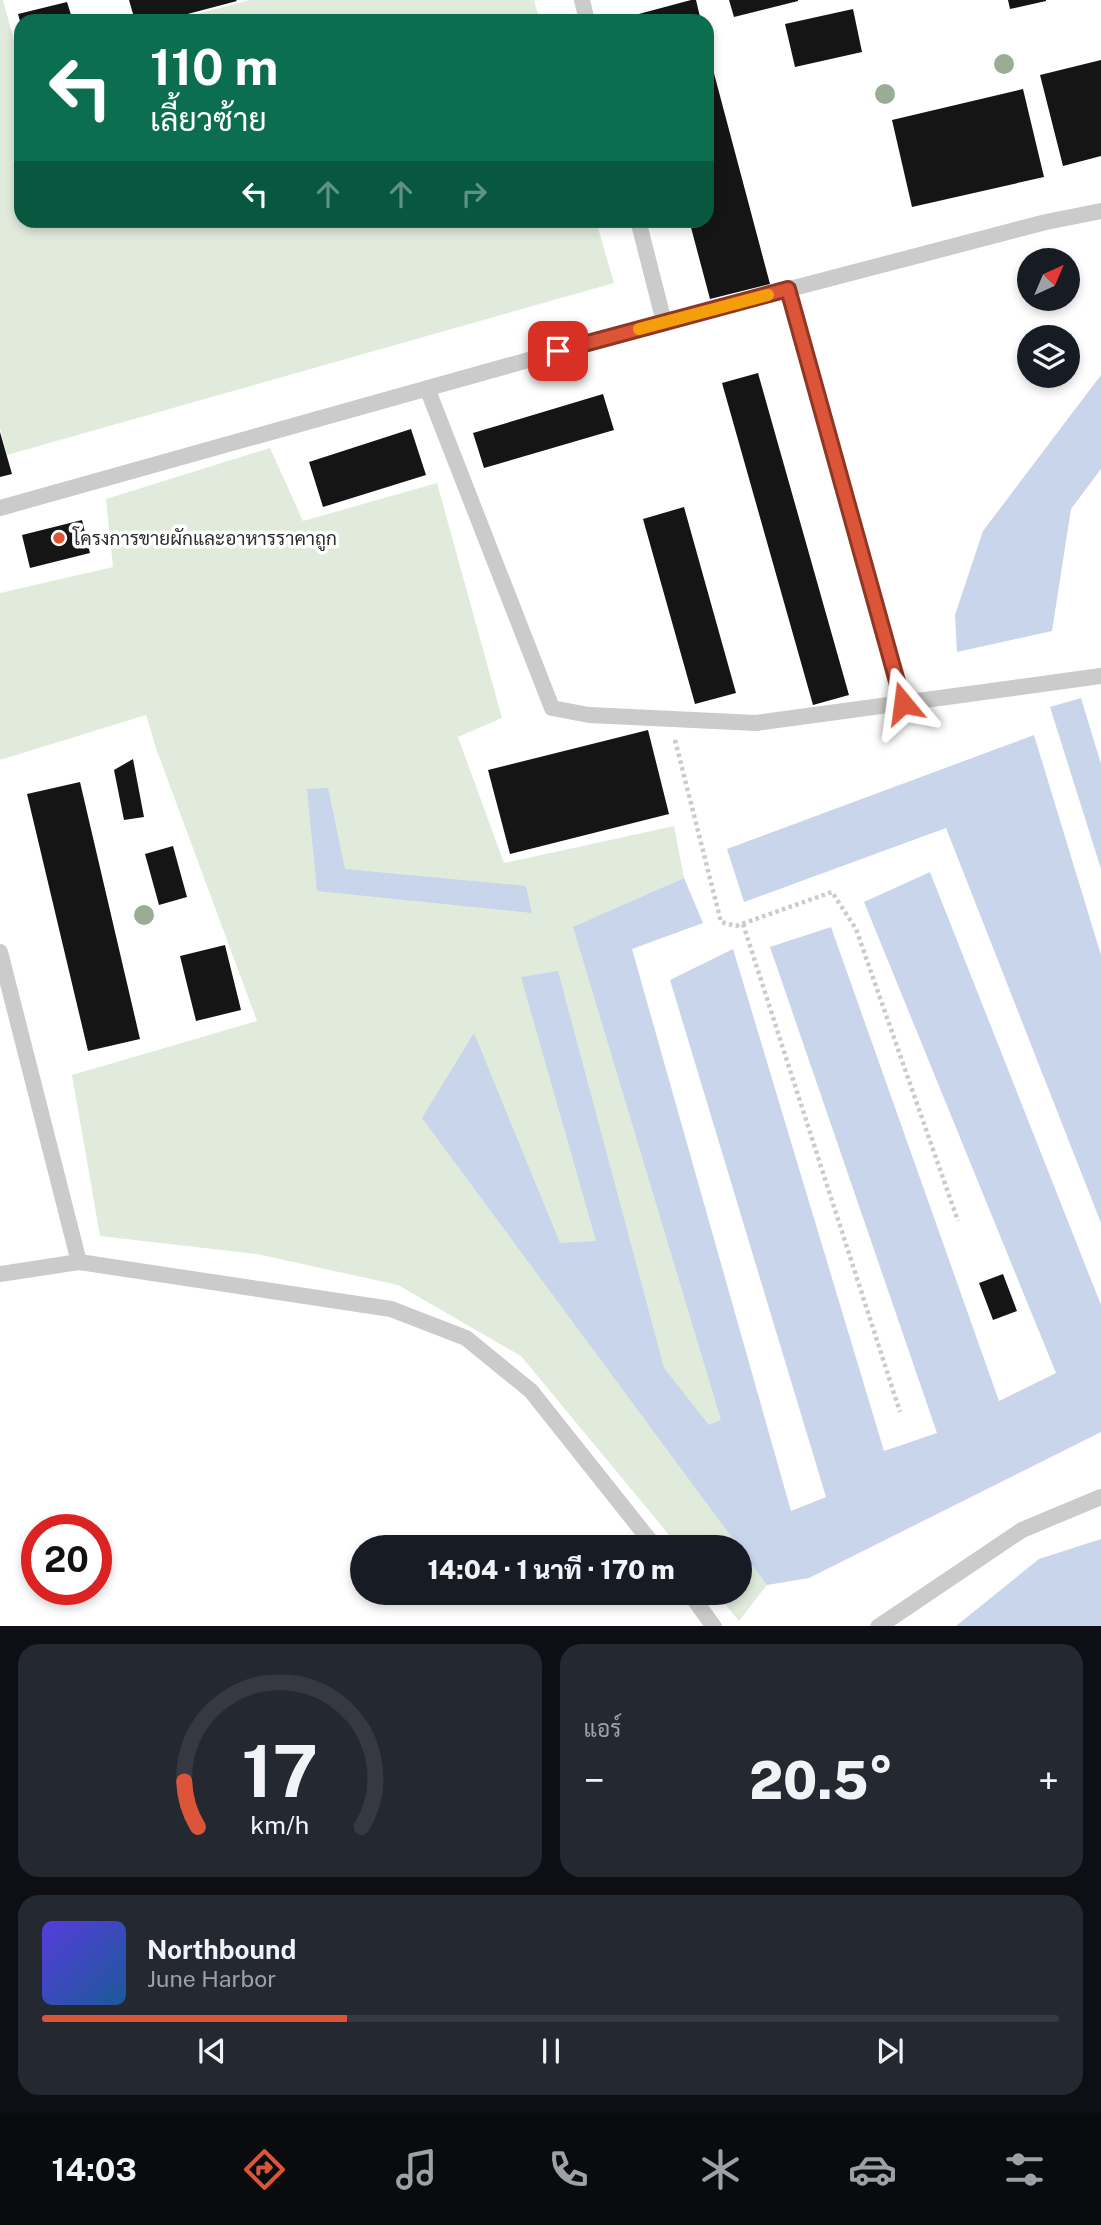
<!DOCTYPE html>
<html lang="th">
<head>
<meta charset="utf-8">
<style>
  :root { --surface:#171b24; --page:#242831; --text:#f1f3f6; --muted:#9ea1a6; --line:#363941; --accent:#dd5538 }
  body { margin:0; font-family:"Public Sans",Sarabun,sans-serif; background:var(--page); color:var(--text); height:100vh; display:flex; flex-direction:column; font-size:26px; white-space:nowrap }
  * { box-sizing:border-box; margin:0 }
  p { font-size:23px; color:var(--muted) }
  .icon { flex:none; width:38px; height:38px; fill:none; stroke:currentColor; stroke-width:2; stroke-linecap:round; stroke-linejoin:round }
  .map { position:relative; height:1626px; overflow:hidden }
  .details { display:flex; flex-direction:column; gap:18px; padding:18px; background:#0d0f14; flex:1 }
  .details>* { flex:none }
  .banner { position:absolute; left:14px; top:14px; width:700px; height:214px; border-radius:21px; box-shadow:0 4px 10px #0003; background:#0b6e4f; color:#fff; overflow:hidden }
  .needle { width:46px; rotate:44deg }
  .buttons { position:absolute; left:1017px; top:248px; display:grid; gap:14px }
  .buttons a { display:grid; place-items:center; width:63px; height:63px; border-radius:50%; background:var(--surface); box-shadow:0 4px 10px #0003; font-size:35px }
  .speed { position:absolute; left:21px; top:1514px; display:flex; gap:14px; font-size:35px; font-weight:700; text-align:center }
  .speed>* { display:grid; place-content:center; width:91px; height:91px; border-radius:50%; background:var(--surface); box-shadow:0 4px 10px #0003; line-height:1 }
  .speed .limit { border:10px solid #d22; background:#fff; color:#111 }
  .pin { position:absolute; display:grid; place-items:center; width:60px; height:60px; color:#fff; margin:-30px; border-radius:14px; box-shadow:0 4px 10px #0006 }
  .me { position:absolute; width:77px; margin:-38px; rotate:344deg; stroke-linejoin:round; filter:drop-shadow(0 0 5px #0008) }
  .turn { display:flex; align-items:center; gap:24px; height:147px; padding:0 21px; font-size:32px }
  .turn .icon { width:91px; height:91px; stroke-width:2.5 }
  .turn b { display:block; font-size:49px; line-height:60px }
  .lanes { display:flex; align-items:center; height:66px; padding:0 21px; background:#0003; justify-content:center; gap:35px; direction:ltr }
  .lanes .off { opacity:.35 }
  .big { font-size:52px; font-weight:800; line-height:1.1 }
  .details .widget { flex:1; display:flex; flex-direction:column; justify-content:center; gap:10px; min-width:0; padding:0 24px; border-radius:21px; background:var(--page) }
  .details .dial { align-items:center; gap:0 }
  .dial svg { height:182px; overflow:visible; fill:none; stroke:var(--line); stroke-width:7; stroke-linecap:round; text-anchor:middle }
  .dial text { fill:var(--text); stroke:none }
  .song { display:flex; align-items:center; gap:21px }
  .cover { width:84px; height:84px; border-radius:10px; background:linear-gradient(135deg,hsl(250 70% 55%),hsl(210 70% 35%)) }
  .played { height:7px; border-radius:4px; background:linear-gradient(90deg,var(--accent) 30%,var(--line) 30%) }
  .keys { display:flex; justify-content:space-around; direction:ltr }
  .heat { display:flex; justify-content:space-between; align-items:center; font-size:38px; direction:ltr }
  .details .tiles { flex:1; display:grid; gap:18px; grid-template-columns:1fr 1fr }
  .widget:last-child { grid-column:span 2 }
  .trip { position:absolute; left:350px; top:1535px; width:402px; height:70px; border-radius:35px; background:var(--surface); box-shadow:0 4px 10px #0003; font-weight:800; line-height:70px; text-align:center }
  .tabs { display:flex; height:112px; justify-content:space-around; align-items:center; background:#090b0e; color:var(--muted) }
  .tabs .icon { width:49px; height:49px }
  .tabs .on { color:var(--accent) }
  .tabs b { font-size:32px; color:var(--text) }
  .map>svg:first-child { display:block }
  .green { fill:#e1ebdc }
  .water { fill:#c9d5ea }
  .building { fill:#151515 }
  .lines { fill:none; stroke-linecap:round; stroke-linejoin:round }
  .path { stroke:#cbcbcb; stroke-width:4.5; stroke-dasharray:3.5 3.5; stroke-linecap:butt }
  .service { stroke:#cbcbcb; stroke-width:16 }
  .tree { fill:#9aac94 }
  .route-casing { stroke:#903724; stroke-width:18 }
  .route { stroke:#dd5538; stroke-width:12 }
  .slow { stroke:#f59e0b; stroke-width:12 }
  .poi-dot { fill:#dd5538; stroke:#fff; stroke-width:2.5 }
  .labels { text-anchor:middle; stroke-width:7; stroke-linejoin:round; paint-order:stroke }
  .poi-label { font-size:19px; fill:#2e2e2e; stroke:#fff; text-anchor:start }
</style>
</head>
<body>
<div class="map">
<svg width="1101" height="1627" viewBox="0 0 1101 1627">
  <rect width="100%" height="100%" fill="#fff"/>
  <path class="green" d="M0,0H3L21,66V220L596,221L614,283L7,455L0,428Z
    M250,0H534L540,21H170Z
    M270,448L303,521L437,483L502,718L458,737L504,863L674,826L684,878L574,927L722,1420L767,1585L739,1621L716,1593L740,1592V1547H679L521,1356L398,1285L257,1254L100,1236L72,1075L257,1021L157,751L146,715L0,760V593L113,567L106,499Z"/>
  <path class="water" d="M1101,375V469L1071,509L1052,631L957,652L955,615L983,531Z
    M1081,698L1101,764V869L1050,707Z
    M1034,735L1101,955V1223L946,828L744,902L727,849Z
    M328,788L345,869L526,886L532,913L317,891L307,789Z
    M930,872L1101,1305V1432L809,1578L767,1585L422,1118L474,1033L560,1243L596,1241L521,977L558,971L664,1368L709,1425L721,1420L573,927L684,878L703,923L632,949L791,1511L826,1497L670,980L733,949L884,1451L937,1433L770,947L831,927L999,1401L1056,1373L864,902Z
    M1101,1539V1626H956L1039,1559Z"/>
  <path class="building" d="M129,0H236L237,1L161,21H135Z
    M691,0H696L701,21H636L635,15Z
    M729,0H798V1L734,17Z
    M1008,0H1046V1L1010,9Z
    M67,2L73,21H20L18,14Z
    M853,9L862,52L795,67L785,24Z
    M707,47L770,284L710,299L689,220H707Z
    M1101,60V156L1063,166L1040,75Z
    M1023,89L1044,177L912,207L892,120Z
    M758,373L849,695L813,705L722,383Z
    M603,394L614,430L484,468L473,433Z
    M411,429L426,475L323,507L309,462Z
    M0,432L12,474L0,477Z
    M684,507L736,693L695,704L643,519Z
    M82,520L90,553L30,568L22,535Z
    M648,730L669,814L510,854L488,770Z
    M133,759L144,817L124,820L114,770Z
    M80,782L140,1039L88,1051L27,794Z
    M173,846L187,897L159,905L145,854Z
    M225,945L241,1010L196,1021L180,956Z
    M1003,1274L1017,1311L993,1320L979,1283Z"/>
  <g class="lines">
    <path class="path" d="M675,740L721,922L736,926L832,892L856,929L958,1221
      M743,924L900,1412"/>
    <path class="service" d="M582,0L587,21
      M638,220L664,322
      M788,289L903,703
      M427,388L552,708L589,715L756,723L1101,676
      M0,508L664,322L1046,222L1101,211
      M0,952L79,1262
      M0,1274L79,1262L391,1309L466,1338L531,1391L655,1547
      M689,1592L714,1627
      M878,1627L1022,1530L1101,1497"/>
  </g>
  <g class="tree">
    <circle cx="1004" cy="64" r="10"/>
    <circle cx="885" cy="94" r="10"/>
    <circle cx="144" cy="915" r="10"/>
  </g>
  <g class="lines">
    <g class="route-casing">
      <path id="route" d="M558,351L788,289L903,703"/>
    </g>
    <use href="#route" class="route"/>
    <path class="slow" d="M639,329L768,295"/>
  </g>
  <circle class="poi-dot" cx="59" cy="538" r="7"/>
  <g class="labels">
    <g class="poi-label">
      <text x="73" y="545">โครงการขายผักและอาหารราคาถูก</text>
    </g>
  </g>
</svg>
<div class="buttons">
<a><svg class="needle" viewBox="-14 -14 28 28"><path d="M0-13l5 13h-10z" fill="#e53935"/><path d="M0 13l5-13h-10z" fill="#9ea1a6"/></svg></a>
<a><svg class="icon" aria-label="layers" viewBox="0 0 24 24"><path d="M12 4l9 5-9 5-9-5zM3 14l9 5 9-5"/></svg></a>
</div>
<div class="speed"><div class="limit">20</div></div>
<div class="pin" style="left:558px;top:351px;background:#d93025"><svg class="icon" aria-label="arrive" viewBox="0 0 24 24"><path d="M6 21V4h12l-3 4 3 4H6"/></svg></div>
<svg class="me" style="left:903px;top:703px" viewBox="-20 -20 40 40"><path d="M0-17L14 15 0 8-14 15z" fill="#dd5538" stroke="#fff" stroke-width="4"/></svg>
<div class="trip">14:04 · 1 นาที · 170 m</div>
<div class="banner">
<div class="turn"><svg class="icon" aria-label="left" viewBox="0 0 24 24"><path d="M17 20v-9H6M10 6l-5 5 5 5"/></svg><div><b>110 m</b>เลี้ยวซ้าย</div></div>
<div class="lanes"><svg class="icon" aria-label="left" viewBox="0 0 24 24"><path d="M17 20v-9H6M10 6l-5 5 5 5"/></svg><svg class="icon off" aria-label="ahead" viewBox="0 0 24 24"><path d="M12 20V5M6 11l6-6 6 6"/></svg><svg class="icon off" aria-label="ahead" viewBox="0 0 24 24"><path d="M12 20V5M6 11l6-6 6 6"/></svg><svg class="icon off" aria-label="right" viewBox="0 0 24 24"><path d="M7 20v-9h11M14 6l5 5-5 5"/></svg></div>
</div>
</div>
<section class="details">
<div class="tiles">
<div class="widget dial"><svg viewBox="0 0 100 80">
<path d="M14 69A42 42 0 1 1 86 69"/>
<path d="M14 69A42 42 0 0 1 8 49" stroke="#dd5538"/>
<text x="50" y="56" font-size="32" font-weight="700">17</text>
<text x="50" y="72" font-size="11">km/h</text>
</svg></div>
<div class="widget"><p>แอร์</p>
<div class="heat"><a>−</a><b class="big">20.5°</b><a>+</a></div>
</div>
<div class="widget">
<div class="song"><i class="cover"></i><div><b>Northbound</b><p>June Harbor</p></div></div>
<div class="played"></div>
<div class="keys"><svg class="icon" aria-label="previous" viewBox="0 0 24 24"><path d="M18 5L8 12l10 7zM5 5v14"/></svg><svg class="icon" aria-label="pause" viewBox="0 0 24 24"><path d="M8 5v14M16 5v14"/></svg><svg class="icon" aria-label="next" viewBox="0 0 24 24"><path d="M6 5l10 7-10 7zM19 5v14"/></svg></div>
</div>
</div>
</section>
<nav class="tabs">
<b>14:03</b>
<svg class="icon on" aria-label="directions" viewBox="0 0 24 24"><path d="M12 3l9 9-9 9-9-9zM9 14v-3h6M13 9l2 2-2 2"/></svg>
<svg class="icon" aria-label="music" viewBox="0 0 24 24"><path d="M9 18V5l10-2v13"/><circle cx="6" cy="18" r="3"/><circle cx="16" cy="16" r="3"/></svg>
<svg class="icon" aria-label="phone" viewBox="0 0 24 24"><path d="M5 4h4l2 5-3 2q2 4 5 5l2-3 5 2v4C11 20 4 13 5 4z"/></svg>
<svg class="icon" aria-label="climate" viewBox="0 0 24 24"><path d="M12 3v18M4 7l16 10M4 17L20 7"/></svg>
<svg class="icon" aria-label="car" viewBox="0 0 24 24"><path d="M5 17H2v-5l4-1 3-4h7l3 4 3 1v5h-3M9 17h6M6 11h13"/><circle cx="7" cy="17" r="2"/><circle cx="17" cy="17" r="2"/></svg>
<svg class="icon" aria-label="filters" viewBox="0 0 24 24"><path d="M4 7h16M4 17h16"/><circle cx="9" cy="7" r="2"/><circle cx="15" cy="17" r="2"/></svg>
</nav>
</body>
</html>
